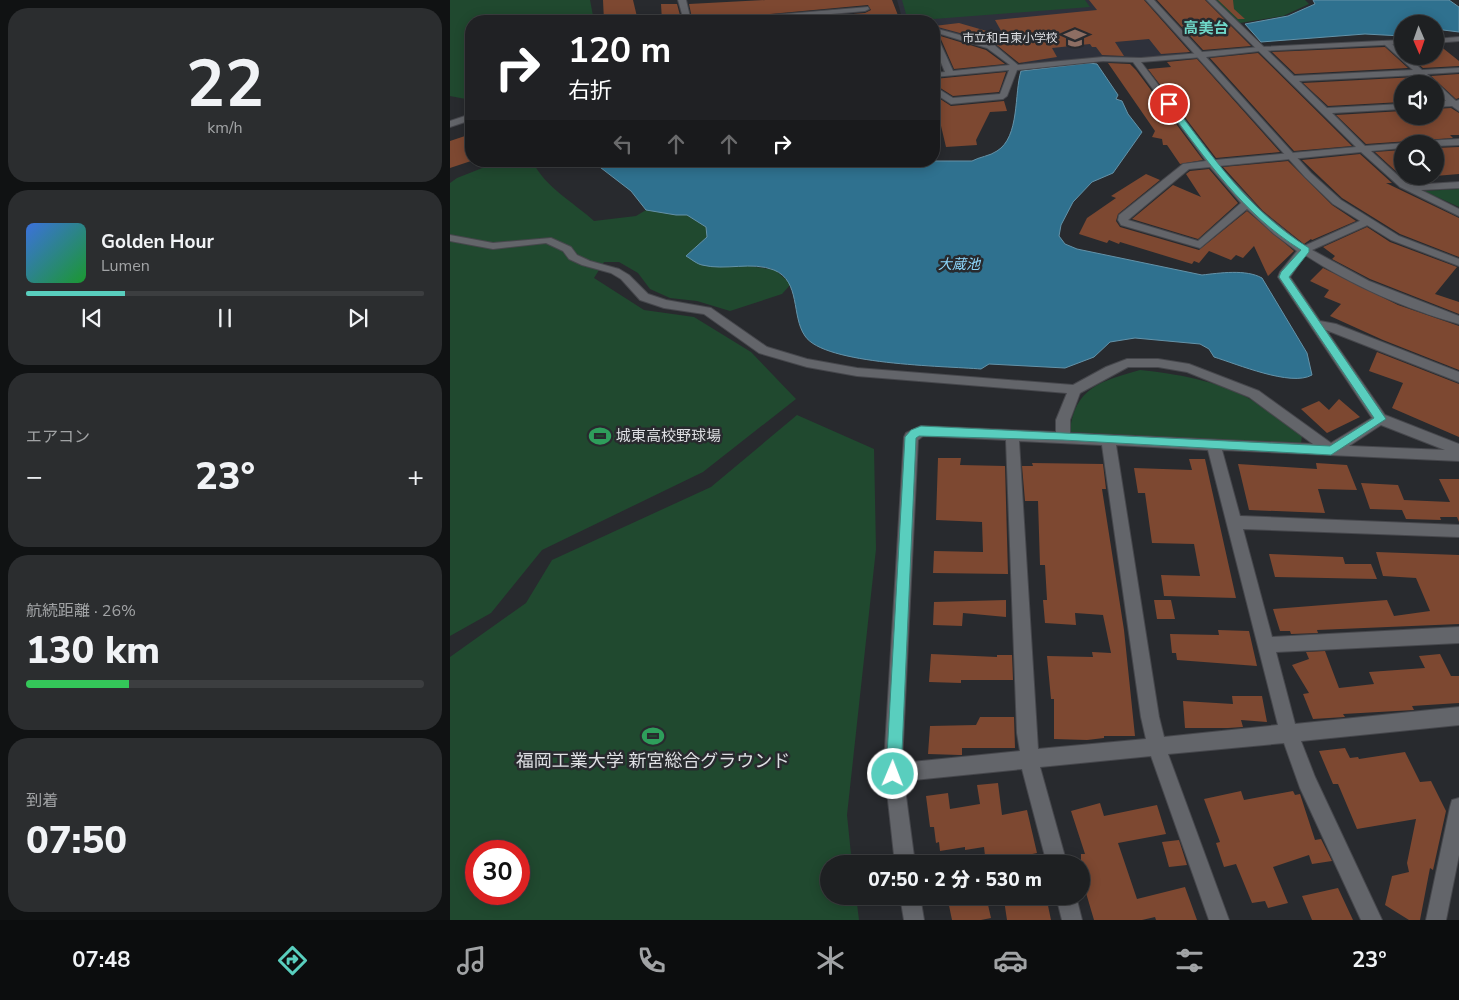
<!DOCTYPE html>
<html lang="ja">
<head>
<meta charset="utf-8">
<style>
  :root { --surface:#1e2022; --page:#2b2d2f; --text:#f1f3f6; --muted:#a1a3a5; --line:#3c3e40; --accent:#59cebe }
  body { margin:0; font-family:"Nunito Sans","Noto Sans JP",sans-serif; background:var(--page); color:var(--text); height:100vh; display:flex; flex-direction:column; font-size:19px; white-space:nowrap }
  * { box-sizing:border-box; margin:0 }
  p { font-size:16px; color:var(--muted) }
  .icon { flex:none; width:28px; height:28px; fill:none; stroke:currentColor; stroke-width:2; stroke-linecap:round; stroke-linejoin:round }
  .map { position:relative; flex:1; overflow:hidden }
  .sheet { display:flex; flex-direction:column; gap:8px; padding:8px; background:#101213; width:450px }
  .sheet>* { flex:none }
  .hud { position:absolute; left:15px; top:15px; width:475px; height:152px; border-radius:20px; box-shadow:0 2px 12px #0003,0 0 0 1px var(--line); background:#202124; color:#fff; overflow:hidden }
  .needle { width:32px; rotate:178deg }
  .buttons { position:absolute; left:944px; top:15px; display:grid; gap:10px }
  .buttons a { display:grid; place-items:center; width:50px; height:50px; border-radius:50%; background:var(--surface); box-shadow:0 2px 12px #0003,0 0 0 1px var(--line); font-size:25px }
  .speed { position:absolute; left:15px; top:840px; display:flex; gap:10px; font-size:25px; font-weight:700; text-align:center }
  .speed>* { display:grid; place-content:center; width:65px; height:65px; border-radius:50%; background:var(--surface); box-shadow:0 2px 12px #0003,0 0 0 1px var(--line); line-height:1 }
  .speed .limit { border:8px solid #d22; background:#fff; color:#111 }
  .pin { position:absolute; display:grid; place-items:center; width:42px; height:42px; color:#fff; margin:-21px; border:2px solid #fff; border-radius:50%; box-shadow:0 1px 5px #0007 }
  .me { position:absolute; width:55px; margin:-28px; rotate:1deg; stroke-linejoin:round; filter:drop-shadow(0 0 4px #0008) }
  .turn { display:flex; align-items:center; gap:18px; height:105px; padding:0 20px; font-size:22px }
  .turn .icon { width:65px; height:65px; stroke-width:2.5 }
  .turn b { display:block; font-size:35px; line-height:42px }
  .lanes { display:flex; align-items:center; height:48px; padding:0 20px; background:#0003; justify-content:center; gap:25px; direction:ltr }
  .lanes .off { opacity:.35 }
  .big { font-size:38px; font-weight:800; line-height:1.1 }
  .sheet .tile { flex:1; display:flex; flex-direction:column; justify-content:center; gap:8px; min-width:0; padding:0 18px; border-radius:20px; background:var(--page) }
  .sheet .dial { align-items:center; gap:0 }
  .dial b { font-size:65px; line-height:1 }
  .song { display:flex; align-items:center; gap:15px }
  .cover { width:60px; height:60px; border-radius:8px; background:linear-gradient(135deg,hsl(220 70% 55%),hsl(130 70% 35%)) }
  .played { height:5px; border-radius:2px; background:linear-gradient(90deg,var(--accent) 25%,var(--line) 25%) }
  .keys { display:flex; justify-content:space-around; direction:ltr }
  .heat { display:flex; justify-content:space-between; align-items:center; font-size:28px; direction:ltr }
  .charge { height:8px; border-radius:4px; background:linear-gradient(90deg,#34c759 26%,var(--line) 0) }
  .trip { position:absolute; left:370px; top:855px; width:270px; height:50px; border-radius:25px; background:var(--surface); box-shadow:0 2px 12px #0003,0 0 0 1px var(--line); font-weight:800; line-height:50px; text-align:center }
  .dock { display:flex; height:80px; justify-content:space-around; align-items:center; background:#0c0d0e; color:var(--muted) }
  .dock .icon { width:35px; height:35px }
  .dock .current { color:var(--accent) }
  .dock b { font-size:22px; color:var(--text) }
  main { display:flex; flex:1; min-height:0 }
  .map>svg:first-child { display:block }
  .built { fill:#2e313b }
  .green { fill:#20492f; fill-rule:evenodd }
  .water { fill:#2f718f; stroke:#6492a8 }
  .building { fill:#7d4831 }
  .lines { fill:none; stroke-linecap:round; stroke-linejoin:round }
  .minor-casing { stroke:#46474c; stroke-width:2 }
  .tertiary-casing { stroke:#46474c; stroke-width:2 }
  .minor { fill:#63656a; fill-rule:evenodd }
  .tertiary { fill:#63656a; fill-rule:evenodd }
  .route { fill:#59cebe; stroke:#3a867c }
  .labels { text-anchor:middle; stroke-width:5; stroke-linejoin:round; paint-order:stroke }
  .far-poi-label { font-size:12px; fill:#dedfe3; stroke:#282a2e; text-anchor:end }
  .far-water-label { font-size:14px; font-style:italic; fill:#8ed6fb; stroke:#282a2e }
  .far-quarter-label { font-size:15px; font-weight:bold; fill:#6fd7c8; stroke:#282a2e }
  .poi-label { font-size:15px; fill:#dedfe3; stroke:#282a2e; text-anchor:start }
  .near-poi-label { font-size:18px; fill:#dedfe3; stroke:#282a2e }
</style>
</head>
<body>
<main>
<section class="sheet">
<div class="tile dial"><b>22</b><p>km/h</p></div>
<div class="tile">
<div class="song"><i class="cover"></i><div><b>Golden Hour</b><p>Lumen</p></div></div>
<div class="played"></div>
<div class="keys"><svg class="icon" aria-label="previous" viewBox="0 0 24 24"><path d="M18 5L8 12l10 7zM5 5v14"/></svg><svg class="icon" aria-label="pause" viewBox="0 0 24 24"><path d="M8 5v14M16 5v14"/></svg><svg class="icon" aria-label="next" viewBox="0 0 24 24"><path d="M6 5l10 7-10 7zM19 5v14"/></svg></div>
</div>
<div class="tile"><p>エアコン</p>
<div class="heat"><a>−</a><b class="big">23°</b><a>+</a></div>
</div>
<div class="tile"><p>航続距離 · 26%</p><b class="big">130 km</b><div class="charge"></div></div>
<div class="tile"><p>到着</p><b class="big">07:50</b></div>
</section>
<div class="map">
<svg width="1009" height="920" viewBox="0 0 1009 920">
  <rect width="100%" height="100%" fill="#282a2e"/>
  <path class="built" d="M447,0H692L738,53L690,58L661,56L574,64L551,46L484,28V21H453Z"/>
  <path class="green" d="M0,0H140L144,21H21V100L0,96Z
    M452,0H635L640,7L458,21Z
    M766,0H855L859,4L833,16L790,23Z
    M50,161H82C97,189 122,201 144,221L186,216L196,210L226,215H237L256,227L257,237L236,256L325,270L341,284L332,294L280,311L247,301L220,298L200,289L188,273L169,262H154L144,278L194,310L244,317L301,352L346,399L253,472L92,550L41,613L0,636V183L7,178Z
    M1009,189V207L974,191Z
    M690,370C727,374 764,380 798,398C817,408 834,423 852,436L851,444L620,432C624,387 652,381 690,370Z
    M347,415L424,449L426,549L397,815L402,864H379V896H406L409,920H0V657L76,603L102,560L261,487ZM26,851H69V894H26Z"/>
  <path class="water" d="M863,0H999L1009,7V32L985,29V24H952V36L915,34L811,42L795,24L838,16L865,4Z
    M639,63L647,64L668,95L666,99L672,101L678,114L692,132L663,173L642,182L623,202L611,225L609,236L615,244L627,249L752,275C770,273 796,269 812,278L857,353L862,375C841,387 787,364 764,357L759,349L750,344L685,338L660,342L644,357L615,368L539,364L531,369C495,366 374,365 355,336C341,316 351,281 324,270C302,261 275,271 252,265C247,264 241,259 236,256L257,237L256,227L237,215H226L196,210L181,191L142,161H522C529,157 540,156 547,151C570,137 564,93 571,71Z"/>
  <path class="building" d="M153,0H183L188,21H154Z
    M316,0H442L449,18L403,21H319L415,13L421,10L418,5L245,21V18H242L239,4Z
    M639,0H694L740,52L711,54L699,39L665,42L674,56L652,55L646,47H642L640,44L602,48L607,57L569,63L543,42L484,26L509,23L554,36L545,20L647,10Z
    M707,0H755L801,46L753,50Z
    M768,0H783L784,9L795,19H788Z
    M211,4H227L231,19L212,21Z
    M484,34L536,50L555,64L504,69L490,37Z
    M985,45H989L1009,61V66L973,68L966,62L985,60Z
    M935,47L958,68L845,74L822,52Z
    M808,53L902,146L844,151L760,58Z
    M747,59L830,152L766,158L698,69L721,67L717,62Z
    M658,63L680,64L686,70L753,160L730,164L717,145H713L712,139L702,137L705,131Z
    M556,72L549,92L503,96L484,84V79Z
    M1009,74V98L1006,99L981,76Z
    M967,77L975,84H952V102L878,106L853,83Z
    M484,95L501,106L554,101L557,111L540,112L526,140L527,145L496,147L487,109H484Z
    M1001,108L1009,113V135H1000L1003,138L916,144L886,115L952,111V116H985V109Z
    M21,134V161L0,168V141Z
    M1009,147V174L985,176V148Z
    M952,150V177L925,152Z
    M910,154L942,183H936L1009,218V257L950,234L892,198L852,160Z
    M838,161L882,205L906,221L862,240L861,239L854,244L813,211L773,167Z
    M759,169L788,203L748,239L682,219L723,185L751,197L736,174L740,171Z
    M696,174L710,180L668,214L666,221L670,227L749,250L797,211L844,251L818,276L804,246L793,258L786,255L781,260L759,251L749,263L744,261L742,264L670,242L669,244L659,240L657,243L629,234L637,218L666,198L661,196Z
    M917,227L940,242L1007,267L985,294L1009,302V314L920,279L882,259L885,256L873,247Z
    M873,268L948,305L1009,326V370L933,340L880,316L891,304L874,297L879,290L860,281Z
    M927,352L1009,384V437L942,408L953,383L919,371Z
    M889,399L910,417L877,433L851,409L869,401L879,410Z
    M488,458H511L510,465L555,466L558,574L483,573L484,551L533,552L532,522L486,520Z
    M739,459H755L786,598L714,596L711,575L750,576L744,544L702,543L695,493H688L684,468L742,470Z
    M582,463L653,464L656,489H652L674,630L685,736H654V738L637,740L604,739V699H601L597,656L643,657L642,652L661,653L653,615L625,613L626,625L595,623L593,600H597L595,565H590L588,501H575L572,466H583Z
    M866,463L897,465L907,490L868,489L875,513L799,510L788,464L867,469Z
    M989,479H1009V522L1007,517H990L991,520L956,519L952,510L920,509L911,483L948,485L954,500L1000,502Z
    M926,552L1009,555V624L867,630L868,633L841,634L840,631H830L823,609L937,600L944,616L980,611L966,578L933,576Z
    M819,554L893,557L895,564H921L927,579L825,577Z
    M556,600V617L513,613L512,626L483,625L484,602Z
    M704,600H721L725,619H707Z
    M768,630L799,631L807,666L727,660L726,653H722L720,634L769,635Z
    M875,651L889,688L924,684L919,672L975,668L969,656L990,654L1001,676H1009V703L962,706L964,710L893,714L895,717L863,719L853,694L859,693L842,665L859,659L856,652Z
    M481,654L547,657V655H562L563,680H511V683L479,682Z
    M782,696H812L817,722L791,720L793,727L778,728H735L733,701L783,704Z
    M530,717H564L565,748H512V755H510L478,754L480,726L526,725Z
    M895,748L900,758L908,757L909,759L955,752L970,782L981,781L996,811L983,870L980,868L970,920H959L935,905L942,876L959,872L957,863L966,819L907,829L888,784H883L869,751Z
    M548,783L552,815L577,810L587,853L536,864L534,847L515,850V847L490,851L489,842L486,843L484,827H480L476,796L498,793L500,809L530,804L527,785Z
    M791,791L794,800L843,791L845,795L850,794L865,840L871,839L882,861L862,864L859,855L823,867L838,903L818,908L815,901L802,903L786,864L774,867L766,843L770,842L754,799Z
    M650,803L654,816L707,805L716,834L668,843L687,899L735,887L747,920H706L705,917L692,920H644L631,876V854H635L621,811Z
    M729,840L737,865L719,867L712,842Z
    M888,888L903,920H862L852,896Z
    M497,896H536L541,918L531,920H502Z
    M572,896H596L601,920H557L554,900Z"/>
  <g class="lines">
    <g class="minor-casing">
      <path id="minor" d="M228,0H236L241,21H234Z
        M757,0H765L844,76L963,70L935,45V41H938L952,52V56H958L972,70L1009,68V72L977,74L1006,101L1009,100V111L1002,106L985,107V101H996L985,90V84H978L968,75L849,81L877,108L952,104V109L882,113L915,146L955,143L952,144V148L921,151L956,183L961,185L1009,182V188L971,190L1009,209V216L950,187L911,152L769,166L812,212L854,246L912,220H920V224L862,250L919,281L1009,316V324C956,309 901,285 855,255L840,277L870,321L886,324L1009,372V382L876,330L935,415L1009,444V461L772,450L790,516L1009,525V537L793,529L822,637L1009,627V643L826,652L845,724L1009,707V725L851,741L865,777L932,920H911L850,788L834,743L718,754L779,920H759L701,756L590,767L617,864H597L572,769L454,781L465,864H445L434,764L454,437L456,433L471,426L606,432V420L617,393L407,376L357,367L309,353L254,314L214,308L190,300L171,279L161,273L132,265L119,259L113,251L96,243L43,249L0,241V235L43,243L101,238L121,247L127,255L140,261L169,269L179,275L198,294L216,300L261,308L317,347L357,359L407,368L623,385L656,367L677,359H708L739,364L809,391L881,443L922,418L828,277L830,272L847,251L824,234L797,209L750,248L671,225L668,220L669,215L733,164L756,161L683,62L653,61L567,70L557,96L553,99L501,104L484,93V86L503,98L550,94L559,70L484,77V73L495,72L484,46V36L488,38L503,71L560,65L537,48L484,32V28L543,44L568,65L653,57L691,58L750,53H753V57L691,62L765,160L906,147ZM760,167L791,203L748,241L678,220L739,169ZM678,367H708L737,372L799,397L863,444L620,433V420L630,393ZM931,425L995,450L899,446ZM473,436L556,440L567,733L570,751L452,763L468,440ZM569,441L652,445L691,717L696,739L588,749ZM666,445L758,450L828,725L714,737L709,717Z
        M418,7L419,9L415,11L300,21H274L278,19Z
        M21,114V120L0,127V121Z
        M1009,139V145L985,146V144H971L975,141Z
        M1009,798V855L996,920H976L1000,807L1002,800Z
        M450,896H470L474,920H454Z
        M606,896H626L632,920H612Z"/>
    </g>
    <g class="tertiary-casing">
      <path id="tertiary" d="M696,0H704L752,52L810,47L952,40V44L810,51L756,57L861,173L891,200L949,236L1009,259V266L941,240L883,204L855,177Z
        M1009,37V41L985,43V39Z"/>
    </g>
    <use href="#minor" class="minor"/>
    <use href="#tertiary" class="tertiary"/>
  </g>
  <path class="route" d="M716,102H721C764,158 798,210 859,248V252L839,277L936,419L881,455L613,440L469,436L466,438L451,774L449,779L443,781L438,779L436,774L455,437L461,430L471,426L880,446L924,418L829,277L831,272L851,250C792,213 757,160 716,106Z"/>
  <defs>
    <g id="school-bare" transform="scale(1.725)"><path d="M0-5L7-2L0 1L-7-2ZM-4 1L0 2.5L4 1V4Q0 6-4 4Z" fill="#8d6e63" stroke="#282a2e" stroke-width="2.5" paint-order="stroke"/></g>
    <g id="stadium-bare" transform="scale(1.725)"><path d="M0-5a6.5 5 0 1 0 0 10a6.5 5 0 1 0 0-10ZM-3.5-1.8h7v3.6h-7Z" fill="#2e9e5b" stroke="#282a2e" stroke-width="2.5" paint-order="stroke"/></g>
  </defs>
  <g fill-rule="evenodd">
    <use href="#school-bare" x="625" y="38"/>
    <use href="#stadium-bare" x="150" y="436"/>
    <use href="#stadium-bare" x="203" y="736"/>
  </g>
  <g class="labels">
    <g class="far-poi-label">
      <text x="608" y="42">市立和白東小学校</text>
    </g>
    <g class="far-water-label">
      <text x="509" y="269">大蔵池</text>
    </g>
    <g class="far-quarter-label">
      <text x="756" y="33">高美台</text>
    </g>
    <g class="poi-label">
      <text x="166" y="441">城東高校野球場</text>
    </g>
    <g class="near-poi-label">
      <text x="203" y="767">福岡工業大学 新宮総合グラウンド</text>
    </g>
  </g>
</svg>
<div class="buttons">
<a><svg class="needle" viewBox="-14 -14 28 28"><path d="M0-13l5 13h-10z" fill="#e53935"/><path d="M0 13l5-13h-10z" fill="#a1a3a5"/></svg></a>
<a><svg class="icon" aria-label="sound" viewBox="0 0 24 24"><path d="M4 9h4l5-4v14l-5-4H4zM17 9q2 3 0 6"/></svg></a>
<a><svg class="icon" aria-label="search" viewBox="0 0 24 24"><circle cx="10" cy="10" r="6"/><path d="M15 15l6 6"/></svg></a>
</div>
<div class="speed"><div class="limit">30</div></div>
<div class="pin" style="left:719px;top:104px;background:#d93025"><svg class="icon" aria-label="arrive" viewBox="0 0 24 24"><path d="M6 21V4h12l-3 4 3 4H6"/></svg></div>
<svg class="me" style="left:443px;top:774px" viewBox="-20 -20 40 40"><circle r="17" fill="#59cebe" stroke="#fff" stroke-width="3"/><path d="M0-11L8 9 0 5-8 9z" fill="#fff"/></svg>
<div class="trip">07:50 · 2 分 · 530 m</div>
<div class="hud">
<div class="turn"><svg class="icon" aria-label="right" viewBox="0 0 24 24"><path d="M7 20v-9h11M14 6l5 5-5 5"/></svg><div><b>120 m</b>右折</div></div>
<div class="lanes"><svg class="icon off" aria-label="left" viewBox="0 0 24 24"><path d="M17 20v-9H6M10 6l-5 5 5 5"/></svg><svg class="icon off" aria-label="ahead" viewBox="0 0 24 24"><path d="M12 20V5M6 11l6-6 6 6"/></svg><svg class="icon off" aria-label="ahead" viewBox="0 0 24 24"><path d="M12 20V5M6 11l6-6 6 6"/></svg><svg class="icon" aria-label="right" viewBox="0 0 24 24"><path d="M7 20v-9h11M14 6l5 5-5 5"/></svg></div>
</div>
</div>
</main>
<nav class="dock">
<b>07:48</b>
<svg class="icon current" aria-label="directions" viewBox="0 0 24 24"><path d="M12 3l9 9-9 9-9-9zM9 14v-3h6M13 9l2 2-2 2"/></svg>
<svg class="icon" aria-label="music" viewBox="0 0 24 24"><path d="M9 18V5l10-2v13"/><circle cx="6" cy="18" r="3"/><circle cx="16" cy="16" r="3"/></svg>
<svg class="icon" aria-label="phone" viewBox="0 0 24 24"><path d="M5 4h4l2 5-3 2q2 4 5 5l2-3 5 2v4C11 20 4 13 5 4z"/></svg>
<svg class="icon" aria-label="climate" viewBox="0 0 24 24"><path d="M12 3v18M4 7l16 10M4 17L20 7"/></svg>
<svg class="icon" aria-label="car" viewBox="0 0 24 24"><path d="M5 17H2v-5l4-1 3-4h7l3 4 3 1v5h-3M9 17h6M6 11h13"/><circle cx="7" cy="17" r="2"/><circle cx="17" cy="17" r="2"/></svg>
<svg class="icon" aria-label="filters" viewBox="0 0 24 24"><path d="M4 7h16M4 17h16"/><circle cx="9" cy="7" r="2"/><circle cx="15" cy="17" r="2"/></svg>
<b>23°</b>
</nav>
</body>
</html>
